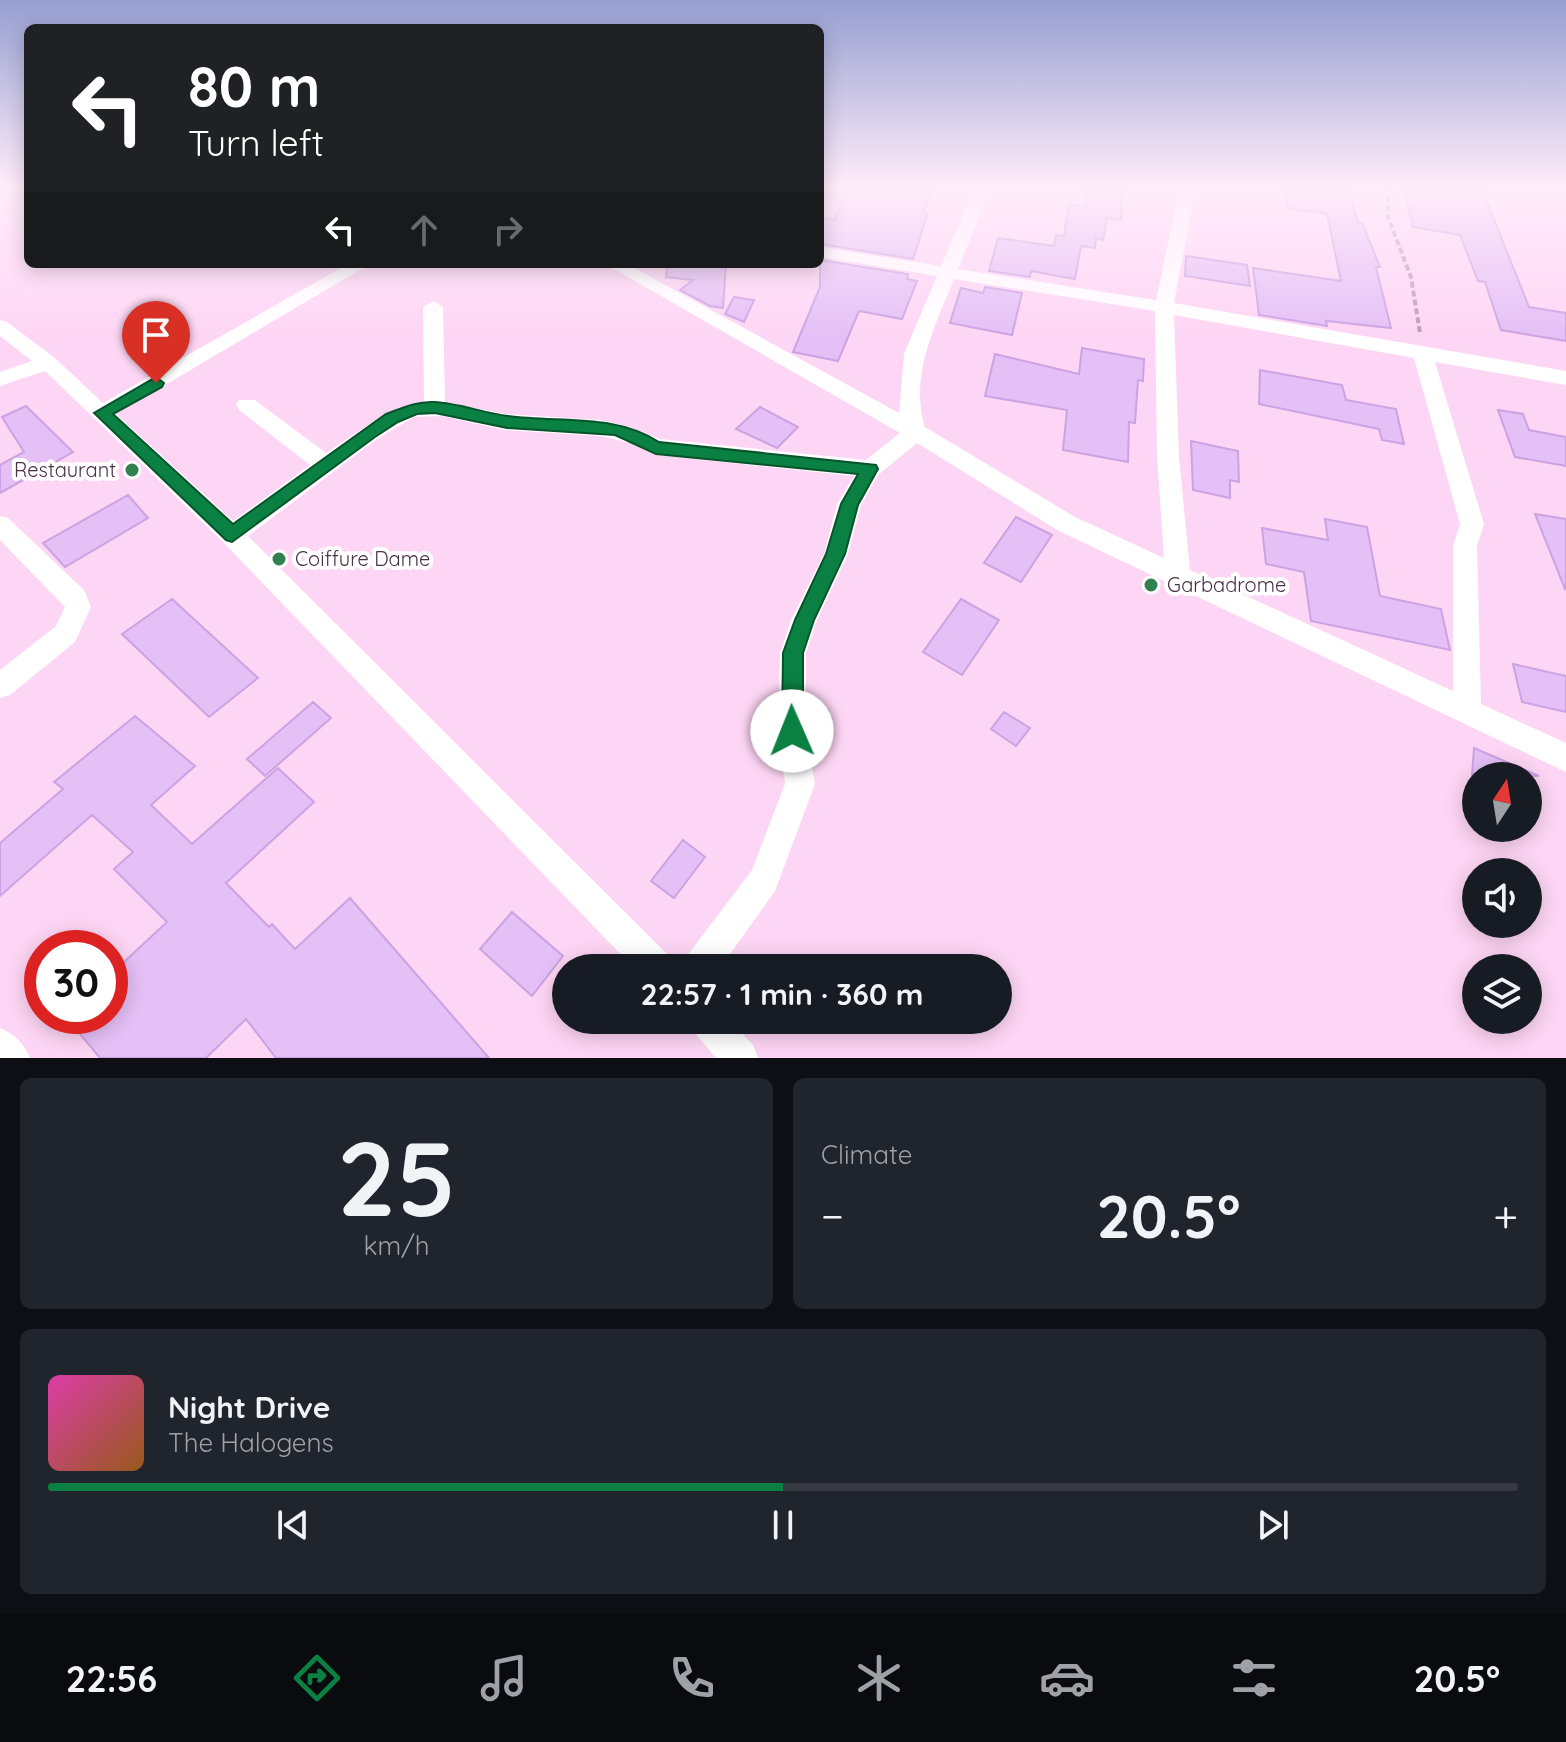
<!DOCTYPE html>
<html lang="en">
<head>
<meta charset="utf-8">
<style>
  :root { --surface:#171b24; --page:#20242c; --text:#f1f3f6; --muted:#9ea1a6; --line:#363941; --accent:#0b8043 }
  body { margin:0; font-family:Quicksand,sans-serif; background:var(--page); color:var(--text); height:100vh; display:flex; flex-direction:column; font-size:30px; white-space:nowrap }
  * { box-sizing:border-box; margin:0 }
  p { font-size:26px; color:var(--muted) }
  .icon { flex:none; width:44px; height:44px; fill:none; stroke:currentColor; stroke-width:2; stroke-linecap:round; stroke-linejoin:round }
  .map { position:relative; height:1058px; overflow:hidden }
  .details { display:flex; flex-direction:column; gap:20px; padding:20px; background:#0d0f14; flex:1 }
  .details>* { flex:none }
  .guide { position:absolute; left:24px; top:24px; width:800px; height:244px; border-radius:12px; box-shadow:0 4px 20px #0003; background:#202124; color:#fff; overflow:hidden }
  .needle { width:52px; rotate:12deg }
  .fabs { position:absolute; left:1462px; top:762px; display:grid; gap:16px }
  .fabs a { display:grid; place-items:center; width:80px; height:80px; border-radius:50%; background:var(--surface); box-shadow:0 4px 20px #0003; font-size:40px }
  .speed { position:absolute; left:24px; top:930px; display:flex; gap:16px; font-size:40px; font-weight:700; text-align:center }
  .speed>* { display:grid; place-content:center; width:104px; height:104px; border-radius:50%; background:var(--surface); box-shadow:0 4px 20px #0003; line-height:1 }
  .speed .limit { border:12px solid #d22; background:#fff; color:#111 }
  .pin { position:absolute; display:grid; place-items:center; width:68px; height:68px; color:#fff; margin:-82px -34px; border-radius:50% 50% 50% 0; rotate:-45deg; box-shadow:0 0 8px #0007 }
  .pin .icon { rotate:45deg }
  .me { position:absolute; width:88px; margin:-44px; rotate:359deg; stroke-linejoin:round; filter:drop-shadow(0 0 6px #0008) }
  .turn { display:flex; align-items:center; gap:28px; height:168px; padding:0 32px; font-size:36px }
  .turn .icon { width:104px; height:104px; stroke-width:2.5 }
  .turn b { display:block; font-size:56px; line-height:68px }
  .lanes { display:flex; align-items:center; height:76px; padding:0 32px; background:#0003; justify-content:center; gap:40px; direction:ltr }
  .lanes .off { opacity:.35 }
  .big { font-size:60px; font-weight:700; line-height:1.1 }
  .details .tile { flex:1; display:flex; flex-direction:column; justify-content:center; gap:12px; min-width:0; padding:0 28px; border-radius:12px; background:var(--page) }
  .details .dial { align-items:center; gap:0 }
  .dial b { font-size:104px; line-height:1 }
  .song { display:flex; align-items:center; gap:24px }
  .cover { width:96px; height:96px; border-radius:12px; background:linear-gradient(135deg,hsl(320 70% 55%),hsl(30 70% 35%)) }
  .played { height:8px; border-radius:4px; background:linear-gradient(90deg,var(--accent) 50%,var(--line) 50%) }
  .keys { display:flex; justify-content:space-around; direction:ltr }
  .heat { display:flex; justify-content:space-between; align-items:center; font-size:44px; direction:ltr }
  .details .tiles { flex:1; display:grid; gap:20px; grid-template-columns:1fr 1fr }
  .tile:last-child { grid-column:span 2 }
  .trip { position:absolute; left:552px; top:954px; width:460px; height:80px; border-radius:40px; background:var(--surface); box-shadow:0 4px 20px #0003; font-weight:700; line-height:80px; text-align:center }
  .tab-bar { display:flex; height:128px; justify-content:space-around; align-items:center; background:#090b0e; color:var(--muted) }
  .tab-bar .icon { width:56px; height:56px }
  .tab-bar .selected { color:var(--accent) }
  .tab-bar b { font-size:36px; color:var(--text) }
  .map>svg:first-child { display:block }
  .building { fill:#e4c0f6; stroke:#cca2e2; stroke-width:2 }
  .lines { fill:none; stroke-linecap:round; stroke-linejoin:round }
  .path { stroke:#bf9cb8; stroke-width:4; stroke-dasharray:6 3; stroke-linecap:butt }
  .minor { fill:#fff; fill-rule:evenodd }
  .route { fill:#0b8043; stroke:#07532c; stroke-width:2 }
  .poi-dot { fill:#318050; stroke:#fff; stroke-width:3 }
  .labels { text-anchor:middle; stroke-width:8; stroke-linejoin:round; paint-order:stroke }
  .poi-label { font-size:20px; fill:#4a3045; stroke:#fff; text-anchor:start }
</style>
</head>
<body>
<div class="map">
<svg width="1566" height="1058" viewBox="0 0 1566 1058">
  <rect width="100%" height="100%" fill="#fed6f5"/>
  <path class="building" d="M848,187H932L924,212L928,213L913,259L820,244V217L835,220Z
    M1087,187H1122L1121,220L1107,218L1103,240L1096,238L1095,248L1081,246L1075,279L1031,271L1030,277L989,271L998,238L1054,246L1056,235L1064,236L1069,204L1086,207Z
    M1285,187H1347L1358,222L1362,223L1380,267H1376L1391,328L1326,321L1327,326L1259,315L1253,268L1341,281L1327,214L1288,208Z
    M1404,187H1481L1529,307L1566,313V341L1501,330L1485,282L1478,281L1460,235L1413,227Z
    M1186,256L1247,265L1250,286L1185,276Z
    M820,260L908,274L907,279L917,281L902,319L859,311L838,361L793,352L820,287Z
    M667,264H726L723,308L710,306L680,290L693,280L666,277Z
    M985,287L1022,293L1012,335L950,323L961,288L983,293Z
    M734,297L754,300L744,322L725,314Z
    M1082,348L1144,359L1143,381L1138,380L1135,423L1129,422L1128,462L1063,450L1067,410L985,396L995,354L1079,374Z
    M1260,370L1342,385L1346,400L1396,409L1404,444L1382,440L1379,429L1259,404Z
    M26,406L73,452L0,493V465L24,452L2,417Z
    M760,407L798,427L777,448L736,429Z
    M1498,410L1523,414L1529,430L1566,437V466L1515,457Z
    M1191,441L1238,451L1239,482L1230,480V498L1193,490Z
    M128,495L148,518L65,567L43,543Z
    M1535,514L1566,519V588L1565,589Z
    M1016,517L1052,535L1021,582L984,563Z
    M1325,519L1367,527L1380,596L1441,609L1450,650L1311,621L1304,572L1266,564L1262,528L1328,540Z
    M172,599L258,678L209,717L122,634Z
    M961,599L999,620L962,675L923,652Z
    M1513,664L1566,676V712L1522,702Z
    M313,702L331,718L265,776L247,759Z
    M1004,712L1030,728L1016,746L991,729Z
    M135,716L195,766L151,805L192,844L278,768L314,802L226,883L269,927L272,924L295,949L350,898L489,1058H276L246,1019L206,1058H100L65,1016H110V975L167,922L114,869L133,852L92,815L0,896V843L63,789L54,782Z
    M1474,748L1539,776H1472Z
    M683,840L705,857L674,898L651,881Z
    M512,912L563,956L532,996L480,949Z"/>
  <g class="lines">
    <path class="path" d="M1388,187V217L1411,277L1420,333"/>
    <path class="minor" d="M975,187H991L958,269L1156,300L1180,187H1196L1174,303L1566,371V385L1435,362L1484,524L1477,546L1481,704L1566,743V772L1059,531L917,443L878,475L861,505L848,554L817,620L806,653V731L815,784L775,891L720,968H682L687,956L752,870L785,784L778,731L780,653L791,620L824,554L837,504L854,476L656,455L630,443L600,436L505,430L441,416L414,417L377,439L248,536L669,956L674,968H634L223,542L45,371L0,386V372L32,361L0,336V320L7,322L55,358L103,403L348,264H370L116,414L233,521L310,465L239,410L236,405L239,400H255L326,453L386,413L424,401L423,307L433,301L443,307L445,402L505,414L600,420L627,426L660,439L866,460L900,433L605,264H627L899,413L904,354L937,276L820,257V247L941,266ZM954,279L1155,311L1157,457L1164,558L1075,517L925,427C909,377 935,326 954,279ZM1174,315L1414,358L1460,524L1453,546V691L1190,570L1179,457Z
      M0,516L8,518L84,590L91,607L75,642L10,695L0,698V670L56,626L65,607L0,540Z
      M689,1020H730L753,1045L758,1058H716L694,1032Z
      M0,1028C16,1035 23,1042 30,1058H0Z"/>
  </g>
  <linearGradient id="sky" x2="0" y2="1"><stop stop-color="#969ed1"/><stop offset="0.56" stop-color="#ffedfa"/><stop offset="1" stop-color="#ffedfa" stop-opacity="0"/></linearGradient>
  <rect width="1566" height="335" fill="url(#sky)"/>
  <path class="route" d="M156,377L164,383L162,387L113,414L233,524L386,414C402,408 417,401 434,402C459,403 483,413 508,416C560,423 613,413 659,442L876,465L878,469L858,505L845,554L814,620L803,653V731L800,738L792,741L785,738L782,731L783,653L795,620L826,554L841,504L858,474L656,454L615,435L507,428L435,413L417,414L398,422L375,437L232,542L226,540L94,413Z"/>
  <g class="poi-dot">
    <circle cx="132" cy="470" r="8"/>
    <circle cx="279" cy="559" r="8"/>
    <circle cx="1151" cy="585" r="8"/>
  </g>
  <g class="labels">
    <g class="poi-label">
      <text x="116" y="477" text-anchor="end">Restaurant</text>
      <text x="295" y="566">Coiffure Dame</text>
      <text x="1167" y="592">Garbadrome</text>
    </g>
  </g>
</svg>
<div class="fabs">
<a><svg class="needle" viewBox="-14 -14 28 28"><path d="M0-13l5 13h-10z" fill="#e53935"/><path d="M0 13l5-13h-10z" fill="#9ea1a6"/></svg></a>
<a><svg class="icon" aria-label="sound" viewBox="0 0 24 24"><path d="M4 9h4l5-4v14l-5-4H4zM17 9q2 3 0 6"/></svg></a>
<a><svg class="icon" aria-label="layers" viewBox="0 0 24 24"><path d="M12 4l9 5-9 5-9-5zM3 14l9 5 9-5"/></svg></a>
</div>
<div class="speed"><div class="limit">30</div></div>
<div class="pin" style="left:156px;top:383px;background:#d93025"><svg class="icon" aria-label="arrive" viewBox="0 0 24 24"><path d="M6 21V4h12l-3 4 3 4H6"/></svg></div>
<svg class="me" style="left:792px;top:731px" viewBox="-20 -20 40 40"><circle r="19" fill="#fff"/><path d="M0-13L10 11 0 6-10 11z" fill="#0b8043"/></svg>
<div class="trip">22:57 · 1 min · 360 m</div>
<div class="guide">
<div class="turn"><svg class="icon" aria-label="left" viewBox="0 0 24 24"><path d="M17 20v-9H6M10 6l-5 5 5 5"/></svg><div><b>80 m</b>Turn left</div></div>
<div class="lanes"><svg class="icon" aria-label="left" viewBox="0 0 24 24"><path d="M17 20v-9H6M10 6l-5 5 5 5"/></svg><svg class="icon off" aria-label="ahead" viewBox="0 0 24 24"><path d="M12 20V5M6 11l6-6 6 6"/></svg><svg class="icon off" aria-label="right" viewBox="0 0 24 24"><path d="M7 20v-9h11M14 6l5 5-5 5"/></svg></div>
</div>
</div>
<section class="details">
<div class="tiles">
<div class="tile dial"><b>25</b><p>km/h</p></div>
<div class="tile"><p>Climate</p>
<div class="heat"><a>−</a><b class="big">20.5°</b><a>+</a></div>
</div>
<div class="tile">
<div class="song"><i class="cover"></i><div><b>Night Drive</b><p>The Halogens</p></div></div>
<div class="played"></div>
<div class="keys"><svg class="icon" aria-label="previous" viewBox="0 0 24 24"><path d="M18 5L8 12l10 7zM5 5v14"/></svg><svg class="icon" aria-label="pause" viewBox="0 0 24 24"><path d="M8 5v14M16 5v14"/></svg><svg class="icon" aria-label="next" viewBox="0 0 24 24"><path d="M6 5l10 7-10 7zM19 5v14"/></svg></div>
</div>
</div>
</section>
<nav class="tab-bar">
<b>22:56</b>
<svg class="icon selected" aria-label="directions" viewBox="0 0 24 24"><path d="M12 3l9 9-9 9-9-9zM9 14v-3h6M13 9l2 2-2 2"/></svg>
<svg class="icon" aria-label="music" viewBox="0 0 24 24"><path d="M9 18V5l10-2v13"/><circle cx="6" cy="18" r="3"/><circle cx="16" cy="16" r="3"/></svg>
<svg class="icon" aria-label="phone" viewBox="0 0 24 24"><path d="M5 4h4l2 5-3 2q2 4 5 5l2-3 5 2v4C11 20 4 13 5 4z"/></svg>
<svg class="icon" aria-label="climate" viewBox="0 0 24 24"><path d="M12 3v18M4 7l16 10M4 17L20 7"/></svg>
<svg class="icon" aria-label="car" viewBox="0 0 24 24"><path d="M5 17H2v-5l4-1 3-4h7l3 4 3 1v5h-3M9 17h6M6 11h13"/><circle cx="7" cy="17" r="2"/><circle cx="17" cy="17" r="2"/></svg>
<svg class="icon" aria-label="filters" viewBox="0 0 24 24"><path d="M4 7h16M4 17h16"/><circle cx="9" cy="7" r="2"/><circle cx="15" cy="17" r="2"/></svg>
<b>20.5°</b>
</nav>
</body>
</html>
